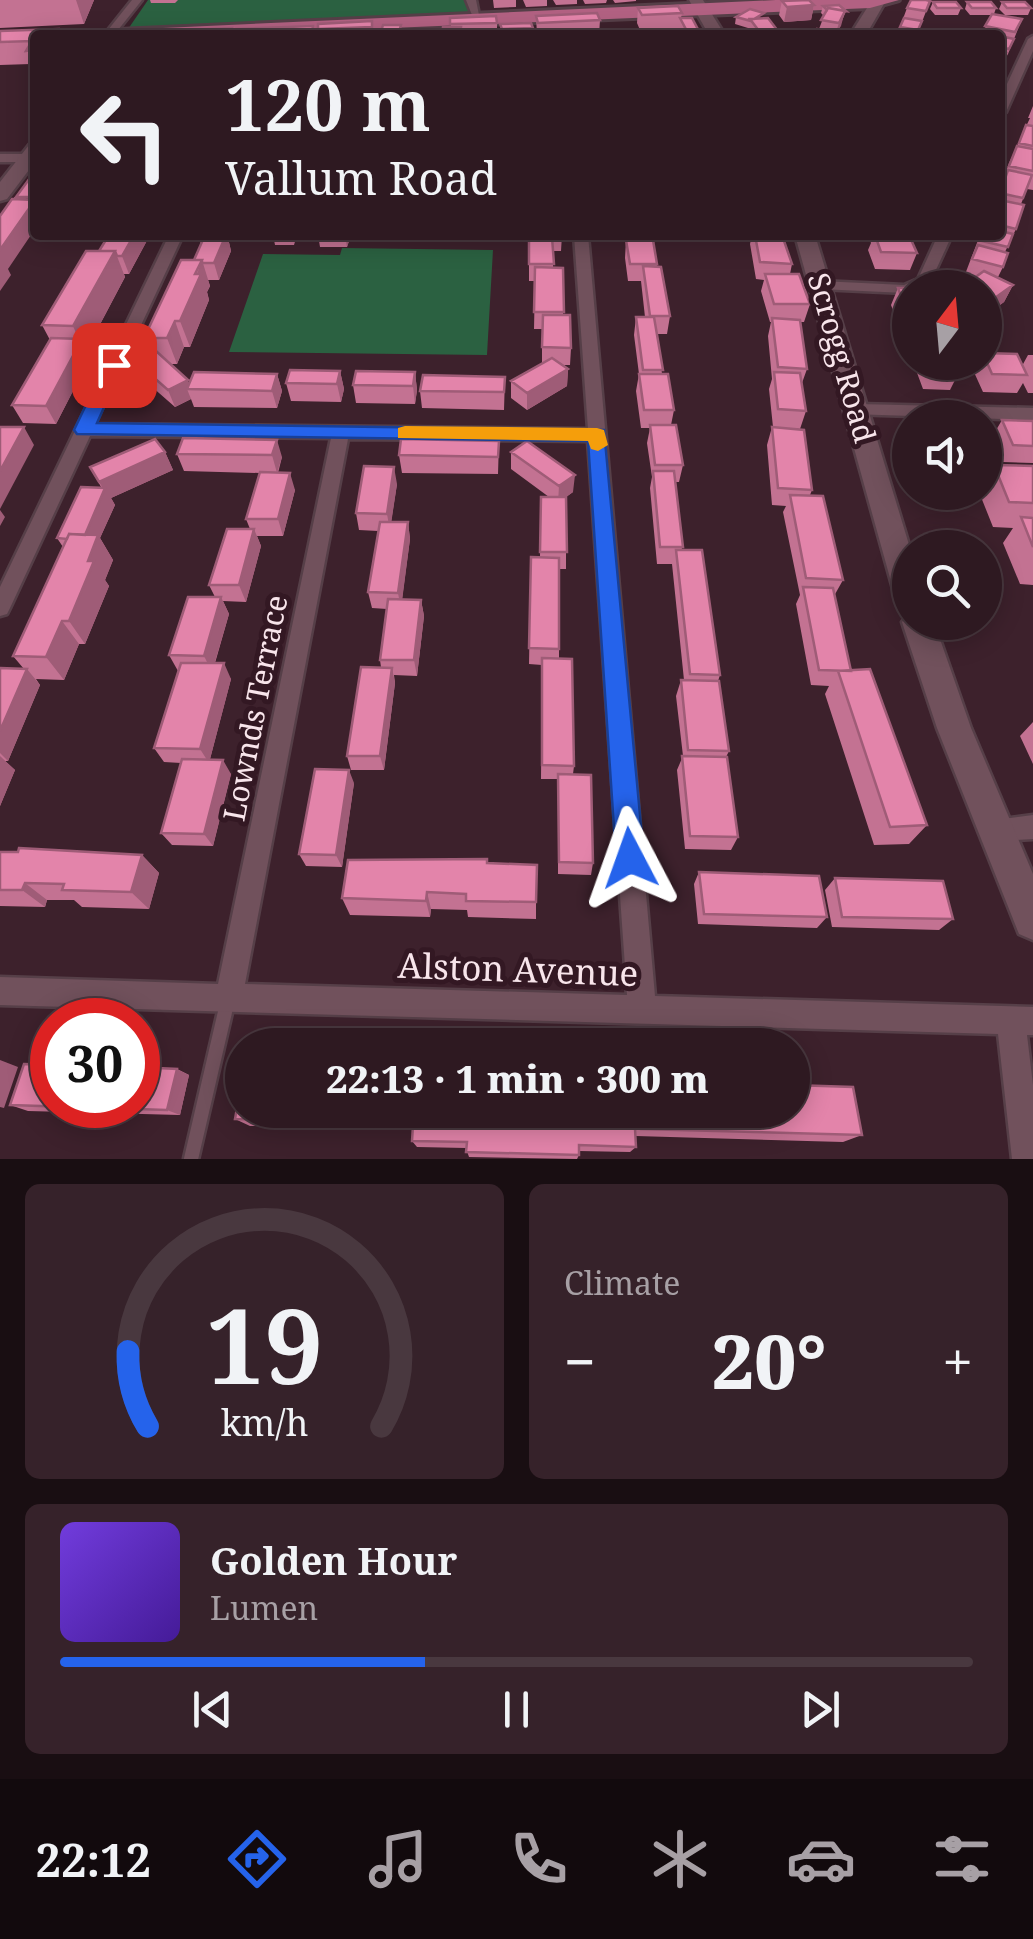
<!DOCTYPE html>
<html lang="en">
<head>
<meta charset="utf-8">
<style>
  :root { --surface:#2e1921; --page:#36222a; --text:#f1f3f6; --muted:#a7a0a5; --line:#49383f; --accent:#2563eb }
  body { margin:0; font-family:"Noto Serif",serif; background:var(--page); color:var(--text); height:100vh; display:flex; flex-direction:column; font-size:38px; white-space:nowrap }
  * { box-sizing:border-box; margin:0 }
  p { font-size:32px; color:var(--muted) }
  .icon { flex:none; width:55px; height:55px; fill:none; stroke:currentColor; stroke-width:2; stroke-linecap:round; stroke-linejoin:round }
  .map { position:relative; height:1159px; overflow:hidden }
  .drawer { display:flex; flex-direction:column; gap:25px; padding:25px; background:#190e12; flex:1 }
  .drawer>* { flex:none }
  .top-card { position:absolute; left:30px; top:30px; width:975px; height:210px; border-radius:10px; box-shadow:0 5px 25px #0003,0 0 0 2px var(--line); background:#2e1921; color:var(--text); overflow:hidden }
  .needle { width:65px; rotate:16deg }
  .fabs { position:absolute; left:892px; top:270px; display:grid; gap:20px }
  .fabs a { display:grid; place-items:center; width:110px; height:110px; border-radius:50%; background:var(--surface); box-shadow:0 5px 25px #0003,0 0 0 2px var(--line); font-size:50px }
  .speed { position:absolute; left:30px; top:998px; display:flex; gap:20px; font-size:50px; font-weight:700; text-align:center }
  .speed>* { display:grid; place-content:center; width:130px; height:130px; border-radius:50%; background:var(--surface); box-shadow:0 5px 25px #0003,0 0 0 2px var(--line); line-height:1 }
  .speed .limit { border:15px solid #d22; background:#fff; color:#111 }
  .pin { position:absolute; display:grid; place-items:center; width:85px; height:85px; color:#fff; margin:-42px; border-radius:20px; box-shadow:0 5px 15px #0006 }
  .me { position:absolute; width:110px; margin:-55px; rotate:356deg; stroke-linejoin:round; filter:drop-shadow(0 0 8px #0008) }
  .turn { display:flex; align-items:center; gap:35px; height:210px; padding:0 30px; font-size:45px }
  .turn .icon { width:130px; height:130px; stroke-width:2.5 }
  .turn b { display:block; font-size:70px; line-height:85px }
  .big { font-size:75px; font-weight:800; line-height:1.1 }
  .drawer .tile { flex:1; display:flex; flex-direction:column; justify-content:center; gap:15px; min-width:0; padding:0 35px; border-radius:15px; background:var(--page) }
  .drawer .dial { align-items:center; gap:0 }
  .dial svg { height:260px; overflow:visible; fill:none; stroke:var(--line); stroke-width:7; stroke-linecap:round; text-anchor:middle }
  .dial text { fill:var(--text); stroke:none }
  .song { display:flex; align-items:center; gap:30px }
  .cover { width:120px; height:120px; border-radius:15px; background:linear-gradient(135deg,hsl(260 70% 55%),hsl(260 70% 35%)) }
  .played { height:10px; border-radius:5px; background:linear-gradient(90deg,var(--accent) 40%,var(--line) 40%) }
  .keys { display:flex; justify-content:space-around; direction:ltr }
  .heat { display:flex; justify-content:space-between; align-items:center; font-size:55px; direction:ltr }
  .drawer .tiles { flex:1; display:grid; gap:25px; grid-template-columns:1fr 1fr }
  .tile:last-child { grid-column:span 2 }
  .trip { position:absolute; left:225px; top:1028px; width:585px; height:100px; border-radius:50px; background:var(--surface); box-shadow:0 5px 25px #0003,0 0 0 2px var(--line); font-weight:800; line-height:100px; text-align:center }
  .menu { display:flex; height:160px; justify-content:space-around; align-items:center; background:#120a0d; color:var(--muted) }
  .menu .icon { width:70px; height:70px }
  .menu .on { color:var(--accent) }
  .menu b { font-size:45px; color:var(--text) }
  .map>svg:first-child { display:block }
  .green { fill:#2b6141 }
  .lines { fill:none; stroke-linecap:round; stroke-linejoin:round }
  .lane-casing { stroke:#563f48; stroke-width:19 }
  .street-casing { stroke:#563f48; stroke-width:5 }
  .secondary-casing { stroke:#563f48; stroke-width:5 }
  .primary-casing { stroke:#563f48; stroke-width:6 }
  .lane { stroke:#71515c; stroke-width:14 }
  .street { fill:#71515c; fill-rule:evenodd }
  .secondary { fill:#71515c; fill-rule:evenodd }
  .primary { fill:#b26182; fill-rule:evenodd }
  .wall { fill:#c37292 }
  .shaded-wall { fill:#9f5c77 }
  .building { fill:#e384aa; stroke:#9f5c77; stroke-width:2.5 }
  .route { fill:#2563eb; stroke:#184099; stroke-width:2.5 }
  .slow { fill:#f59e0b }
  .labels { text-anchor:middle; stroke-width:10; stroke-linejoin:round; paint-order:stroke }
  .street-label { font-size:30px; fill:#f8e5eb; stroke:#331823 }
  .near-street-label { font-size:35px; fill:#f8e5eb; stroke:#331823 }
</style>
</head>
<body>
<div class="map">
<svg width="1033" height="1159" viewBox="0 0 1033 1159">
  <rect width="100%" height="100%" fill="#3d212c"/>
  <path class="green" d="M148,0H469L474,13L126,32Z
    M342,248L493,250L487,355L229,352L263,254L340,255Z"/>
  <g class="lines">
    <g class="lane-casing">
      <path id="lane" d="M191,1159L228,999"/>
    </g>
    <g class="street-casing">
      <path id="street" d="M132,0H142L114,35H104Z
        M466,0H476L480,20H474Z
        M1033,36V51L1006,112L1000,115V99L1028,39Z
        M0,154H28L34,158L28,162H0Z
        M169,235H183L95,424L588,429L574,235H588L655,996L1033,1007V1035H1027L1033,1085V1159H1012L998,1034L0,1005V977L218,984L331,438L90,436L10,608L7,614L0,616V587ZM348,439L588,441L627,995L245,984Z
        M938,235H952L929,285L910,288V292L905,293L820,289L813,285L820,281L904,285L918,279Z
        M857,404L1033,408V420L851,414V406Z
        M1033,815V839L996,841L987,837L984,829L987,821Z"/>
    </g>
    <g class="secondary-casing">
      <path id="secondary" d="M689,0H703L725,35H709Z
        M872,0L885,2L866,35H850Z
        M35,144V162L7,199L0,201V182L29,145Z
        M795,235H815L910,548V608L899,605L895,596Z
        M910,612V622H934L971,728L1033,874V940L1019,934L937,728L902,622Z"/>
    </g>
    <g class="primary-casing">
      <path id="primary" d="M776,0H899L870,8L225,35H111L119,30Z"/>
    </g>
    <use href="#lane" class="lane"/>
    <use href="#street" class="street"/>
    <use href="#secondary" class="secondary"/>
    <use href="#primary" class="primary"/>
  </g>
  <path class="wall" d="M0,0H94L84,24L0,28Z
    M150,0H178L175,3H151Z
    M493,0H516V7L494,8Z
    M523,0H547V6L526,7Z
    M553,0H577V4L556,5Z
    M583,0H607L606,3L585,4Z
    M613,0H636V1L615,3Z
    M782,1L814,5L811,20L784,22L779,15Z
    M930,1L917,35H897L907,8Z
    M933,2L961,8L958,15H935L930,9Z
    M967,2L996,8L994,14L1022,19L1008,54L1000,67V35H982L991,15H970L965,9Z
    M1002,2L1031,8L1028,15H1005L999,9Z
    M823,6L846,11L836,35H814L819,29L824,16L821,13Z
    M638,8L682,13L681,18L701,35H679V29L640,30L637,23Z
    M536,16L600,20L599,35H537Z
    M736,17L763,18L781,35H748V28L735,24Z
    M450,18L497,23V35H442L451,27Z
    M372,21L373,35H319L318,29Z
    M500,24L533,28V35H501Z
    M313,26L314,35H235Z
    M58,29L60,35H35V73L31,64L0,65V31Z
    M1033,106V190L1027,189L1021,204L1016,229L1005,252L1003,267L998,277L1013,285L1004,302L985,316V288L973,279L964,277L980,235H1000V188L1009,163L1030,118H1028Z
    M109,235H150L129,274H124L125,277L87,349L91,356L56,424L23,423L12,405L50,340L42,325L99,251Z
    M198,235H229L228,238L231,251L219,280H208L210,286L207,292L209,300L190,347H184L177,364H170L189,383L277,374L282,391L277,408L194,407L191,399L175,407L143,379L135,361L151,354L144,338L194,260L201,244Z
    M273,235H297L294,245H275Z
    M318,235H351L347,247H320Z
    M536,235H562L561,251H553V268H563V315L571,348L570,365H564L568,369L567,386L527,410L511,398V381L542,364V329H534L535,281H529V237H536Z
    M632,235H655L654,244L657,267L670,316L667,334H657L662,374L674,410L671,425L683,465L679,482H675L682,550L720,675L718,681L729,751L726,757L738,837L731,850L685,849L677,770L683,756L676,696L681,680H684L672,564H657L650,488L652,477L647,443L650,428H641L636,391L639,374L634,335L636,317H645L641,281H628L625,258L626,240H633Z
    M752,235H782L792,264L790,274L810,304L804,322H800L807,369L802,383L806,411L800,429L773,427L769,389L772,379L768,336L771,322H770L761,291L764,280L756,279L750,244Z
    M868,235H911L910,238L917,253L910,270L875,269L868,250L871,243Z
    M898,288H910V343H905L891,305Z
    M985,353L1022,366L1028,355H1033V393H1028L1023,383L1017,393L983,392L973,370L977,362H985Z
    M913,362H955L959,372L950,390L923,389Z
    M340,371L344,389L341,402L291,401L286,383Z
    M415,372L417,390L415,404L356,403L353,385Z
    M505,377L504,410L422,408L420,391Z
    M1002,420L1033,421V463L1003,462L992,437Z
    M772,427L812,490L810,495L843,580L834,596L851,670L927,825L909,844L874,845L825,694L829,686L811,685L796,604L800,595L783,512L786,506L772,505L767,445Z
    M183,438L282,457L278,473L295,490L283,536H257L261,546L246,602L223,601L229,614L215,663L231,679L210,759L231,774L213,846L172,845L161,833L181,763L164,762L154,748L178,671L169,655L215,597L209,585L250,529L246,519L260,473L184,471L177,454Z
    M499,441L498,474L402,473L399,455Z
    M165,452L173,470L111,498L115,505L100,538L113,560L105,580L109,586L85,644H79L64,680L36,679L40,685L8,761H5L15,770L0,806V668L24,669L13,656L63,547L57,538L101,487L90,467Z
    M511,452L573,492L566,497V569H559V659L574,766L573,774L593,863L591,875L558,874V779H541L542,665L529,664L531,557H540L541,497H549L511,469Z
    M994,465L1033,466V585L1020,584L1003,543L1013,528L993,527L979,492H985V480Z
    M397,484L391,522H408L410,539L402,599L421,600L424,616L417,676L394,675L395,683L384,770H351L347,756L381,667L380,660L387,609L372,608L368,592L378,531L359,530L356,513Z
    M1033,722V764L1020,736Z
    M354,783L342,867L306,866L299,854Z
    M0,852L142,855L159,873L149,909L82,907L74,900H47L45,907L0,906Z
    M487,863L536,902V919L468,917L467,910L431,909L430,917L350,915L342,898Z
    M699,872L827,917L817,928L698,924L694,884Z
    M835,878L953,919L939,930L832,927L825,890Z
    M177,1069L189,1075L180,1115L28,1111L10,1105Z
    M242,1110H400L398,1129L250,1126L235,1119Z
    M414,1110H792L862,1135L843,1142L636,1136V1147L630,1152L579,1151V1155L577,1159L469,1157L466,1148L417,1147L412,1141Z"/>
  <path class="shaded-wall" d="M76,0H94L84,24Z
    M814,5L811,20L784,22L787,7Z
    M845,11L841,26L835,35L839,23Z
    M35,200V229L8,269L11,275L0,291V250Z
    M134,235H150L129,274L122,256Z
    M219,235H229L228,238L231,251L219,280L214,263Z
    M345,235H351L347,247Z
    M115,251L125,277L87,349L91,356L56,424L46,406L80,342L73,326Z
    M202,260L210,286L207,292L209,300L190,347L180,321Z
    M1013,285L1004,302L985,316V305Z
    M175,321L184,347L177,364L167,338Z
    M568,369L567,386L527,410V393Z
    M340,371L344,389L341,402L337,384Z
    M415,372L417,390L415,404L413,386Z
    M277,374L282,391L277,408L272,391Z
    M188,380L191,389H187L191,399L175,407L168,390Z
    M24,427L34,445L0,509V471Z
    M277,440L282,457L277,473L272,455Z
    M165,452L173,470L111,498L115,505L100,538L113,560L105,580L109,586L85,644L69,621L83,539L104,490L99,482Z
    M394,467L397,484L390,531L387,514Z
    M290,473L295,490L283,536L278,519Z
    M575,475L573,492L558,503L559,486Z
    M0,510L5,517L0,526Z
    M408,522L410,539L401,609L398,593Z
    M254,529L261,546L246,602L239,585Z
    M221,597L229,614L212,672L204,656Z
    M421,600L424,616L417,676L414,660Z
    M62,621L79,644L64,680L46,657Z
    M224,663L231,679L209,763L200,749Z
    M392,668L395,683L384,770L380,756Z
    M27,669L40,685L8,761L0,753V731Z
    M0,756L15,770L0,806Z
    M223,760L231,774L213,846L204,834Z
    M349,770L354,783L342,867L336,855Z
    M142,855L159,873L149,909L131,892Z
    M25,883L47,900L45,907L22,890Z
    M427,892L431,909L430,917L426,901Z
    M0,1060L18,1067L4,1108L0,1107Z
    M177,1069L189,1075L180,1115L167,1110Z
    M393,1110H400L398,1129L392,1122Z"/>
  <path class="building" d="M809,0L814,5L787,7L782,1Z
    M911,0H926L930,1L926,11L907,8Z
    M933,2H956L961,8H937Z
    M967,2H991L996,8H972Z
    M1002,2H1025L1031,8H1007Z
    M839,5L846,11L828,8L827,10L823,6Z
    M678,6L682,13L642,15L638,8Z
    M828,8L845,11L839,23L821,20Z
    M750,9L764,13L754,19H750L751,21L736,17Z
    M597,13L600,20L538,23L536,16Z
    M992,14L1022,19L1015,32L985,26Z
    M496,16L497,23L450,24V18Z
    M680,18H692L701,35H689Z
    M768,18L781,35H762L750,19Z
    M904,18L922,21L918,30L900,27Z
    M372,21V27L318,29V24Z
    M531,23L533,28L502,29L500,24Z
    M383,25H401L398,35H380Z
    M313,26L312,33L235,35L236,29Z
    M443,27H461L460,35H442Z
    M232,28L231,33L160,35L161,31Z
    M58,29L55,35H35V50L26,51L32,41L0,42V31Z
    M817,29L834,32L832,35H814Z
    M898,32L916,35H897Z
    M1000,36L1014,39L1009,49L1000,47Z
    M1000,52L1006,53L1000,64Z
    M1026,125L1033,126V146L1019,143Z
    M1017,146L1033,149V171L1009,166Z
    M1008,170L1032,175L1023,198L1000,193Z
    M35,171V197H16Z
    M12,199L35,200L0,250V216Z
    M1000,200L1024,205L1016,229L1000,225Z
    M1000,231L1013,234L1008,247L978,240L980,235H1000Z
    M109,235H134L122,256H117L115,251H99Z
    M205,235H226L214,263H202V260H194Z
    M755,235H782L792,264L760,262Z
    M875,235H909L917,253L881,252Z
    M529,237H552L554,264H529Z
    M626,240H653L657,264H630Z
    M978,245L1008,253L1003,267L972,259Z
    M86,251H115L73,326L42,325Z
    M181,260H202L195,274H201L180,321H175L167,338H144Z
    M643,266L661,267L670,316H650Z
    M535,267L563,268L564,312H534Z
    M984,271L1013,285L985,305V288H960Z
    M765,274H799L810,304H774Z
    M898,288H910V319Z
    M543,315H570L571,348L542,347Z
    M636,317H654L663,370H643Z
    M772,318L800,320L807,369L778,367Z
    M51,338L82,339L46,406L12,405Z
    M156,351L188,380L168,390L135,361Z
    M985,353L1017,354L1027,375L992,374L985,358Z
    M552,358L568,369L527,393L511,381Z
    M928,362H955L959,372L932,371Z
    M290,370L340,371L337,384L286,383Z
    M356,371L415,372L413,386L353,385Z
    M194,372L277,374L272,391L187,389Z
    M774,372L800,373L806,411L778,409Z
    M639,374H668L674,410H644Z
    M423,375L505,377L504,392L420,391Z
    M935,414L961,415L962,418H937Z
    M1002,420L1033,421V446L1013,445Z
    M650,425H676L683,465H655Z
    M0,427H24L0,471Z
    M772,427L804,430L812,490L778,488Z
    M183,438L277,440L272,455L177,454Z
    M155,439L165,452L99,482L90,467Z
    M401,439L499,441L498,457L399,455Z
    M527,441L575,475L559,486L511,452Z
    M994,465L1033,466V503L1009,502Z
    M364,466L394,467L387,514L356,513Z
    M653,471H674L683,547H660Z
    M260,472L290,473L278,519H246Z
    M81,487L105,488L85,535L69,534L67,539L57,538Z
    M790,495L823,496L843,580L806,578Z
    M541,497H566L567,552H540Z
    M1021,517L1033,518V547Z
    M380,522H408L398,593L368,592Z
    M227,529H254L239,585H209Z
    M69,534L98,535L88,561H94L69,621H62L46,657L13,656Z
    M676,550H702L720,675L690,674Z
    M531,557L559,558V649L529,648Z
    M803,587L833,588L851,671L819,670Z
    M188,597H221L204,656L169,655Z
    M388,599L421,600L414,660H380Z
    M542,658L572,659L574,766L542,765Z
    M181,663H224L200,749L154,748Z
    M361,667L392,668L380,756H347Z
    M0,668L27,669L0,731Z
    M870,669L927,825L890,827L838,671Z
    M681,680L719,681L729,751L688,750Z
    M682,756L727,757L738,837L690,836Z
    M182,759L223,760L204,834L161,833Z
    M315,769L349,770L336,855L299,854Z
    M558,774L591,775L593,863L559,862Z
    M19,848L142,855L131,892L62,890L64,884L25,883L22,890H0V852H18Z
    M487,859V863L537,865L536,902L466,901V894L427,892L426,901L342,898L348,860Z
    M699,872L819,876L827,917L704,914Z
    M835,878L943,881L953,919L842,917Z
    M24,1064L52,1065V1105H138V1067L177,1069L167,1110L10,1105Z
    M242,1080V1110H393L392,1122L235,1119Z
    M792,1085L853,1087L862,1135L641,1129L640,1110H792Z
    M414,1110H634L636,1147L579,1145V1155L466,1152L467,1142L412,1141Z"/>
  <path class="route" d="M114,359L123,365L97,423L604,430L644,858L640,868L630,872L620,868L616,858L588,441L77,434L74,430L105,365Z"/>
  <path class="slow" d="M405,426L597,428L604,430L608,445L598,451L591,449L588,441L398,438V428Z"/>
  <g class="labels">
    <g class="street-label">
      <text transform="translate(841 358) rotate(74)" y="10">Scrogg Road</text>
      <text transform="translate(256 708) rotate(-79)" y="10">Lownds Terrace</text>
    </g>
    <g class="near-street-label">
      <text transform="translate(518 970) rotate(2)" y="12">Alston Avenue</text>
    </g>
  </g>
</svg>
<div class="fabs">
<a><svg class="needle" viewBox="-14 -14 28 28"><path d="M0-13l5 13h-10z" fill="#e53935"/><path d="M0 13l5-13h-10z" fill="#a7a0a5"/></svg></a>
<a><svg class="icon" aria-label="sound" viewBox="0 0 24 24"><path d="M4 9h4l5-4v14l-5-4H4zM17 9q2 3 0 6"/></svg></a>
<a><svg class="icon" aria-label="search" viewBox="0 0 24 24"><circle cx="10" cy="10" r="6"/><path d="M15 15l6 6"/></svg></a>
</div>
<div class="speed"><div class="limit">30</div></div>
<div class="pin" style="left:114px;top:365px;background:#d93025"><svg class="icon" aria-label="arrive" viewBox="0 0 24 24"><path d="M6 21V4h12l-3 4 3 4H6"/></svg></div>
<svg class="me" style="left:630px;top:858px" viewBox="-20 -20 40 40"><path d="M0-17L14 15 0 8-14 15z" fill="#2563eb" stroke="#fff" stroke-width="4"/></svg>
<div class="trip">22:13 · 1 min · 300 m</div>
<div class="top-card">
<div class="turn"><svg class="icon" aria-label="left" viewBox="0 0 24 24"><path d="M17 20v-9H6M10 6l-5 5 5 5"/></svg><div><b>120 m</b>Vallum Road</div></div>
</div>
</div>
<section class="drawer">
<div class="tiles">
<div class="tile dial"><svg viewBox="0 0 100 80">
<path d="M14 69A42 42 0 1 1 86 69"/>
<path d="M14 69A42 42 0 0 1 8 46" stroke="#2563eb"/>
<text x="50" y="56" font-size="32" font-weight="700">19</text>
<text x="50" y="72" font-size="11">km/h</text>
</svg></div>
<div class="tile"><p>Climate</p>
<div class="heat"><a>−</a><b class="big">20°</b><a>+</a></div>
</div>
<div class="tile">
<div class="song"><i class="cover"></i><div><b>Golden Hour</b><p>Lumen</p></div></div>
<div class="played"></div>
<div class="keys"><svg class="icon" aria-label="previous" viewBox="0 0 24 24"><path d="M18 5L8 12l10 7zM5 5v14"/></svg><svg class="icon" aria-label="pause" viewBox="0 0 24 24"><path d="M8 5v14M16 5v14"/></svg><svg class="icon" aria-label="next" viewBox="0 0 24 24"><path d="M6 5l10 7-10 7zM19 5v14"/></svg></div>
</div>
</div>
</section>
<nav class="menu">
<b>22:12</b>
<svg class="icon on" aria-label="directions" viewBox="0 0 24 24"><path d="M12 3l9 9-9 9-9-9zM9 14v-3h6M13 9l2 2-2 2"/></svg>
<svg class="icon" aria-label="music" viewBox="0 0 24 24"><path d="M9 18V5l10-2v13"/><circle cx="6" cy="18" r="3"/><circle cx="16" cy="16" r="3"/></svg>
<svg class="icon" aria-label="phone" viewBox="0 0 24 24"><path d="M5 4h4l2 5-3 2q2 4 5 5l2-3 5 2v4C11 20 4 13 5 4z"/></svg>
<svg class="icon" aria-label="climate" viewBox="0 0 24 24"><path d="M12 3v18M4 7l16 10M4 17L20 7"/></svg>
<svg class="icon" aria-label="car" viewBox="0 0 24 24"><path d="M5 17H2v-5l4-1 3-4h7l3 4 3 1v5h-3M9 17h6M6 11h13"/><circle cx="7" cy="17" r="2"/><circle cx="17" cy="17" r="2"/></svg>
<svg class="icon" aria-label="filters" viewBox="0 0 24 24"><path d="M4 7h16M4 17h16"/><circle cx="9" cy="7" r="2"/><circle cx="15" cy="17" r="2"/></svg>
</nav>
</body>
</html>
